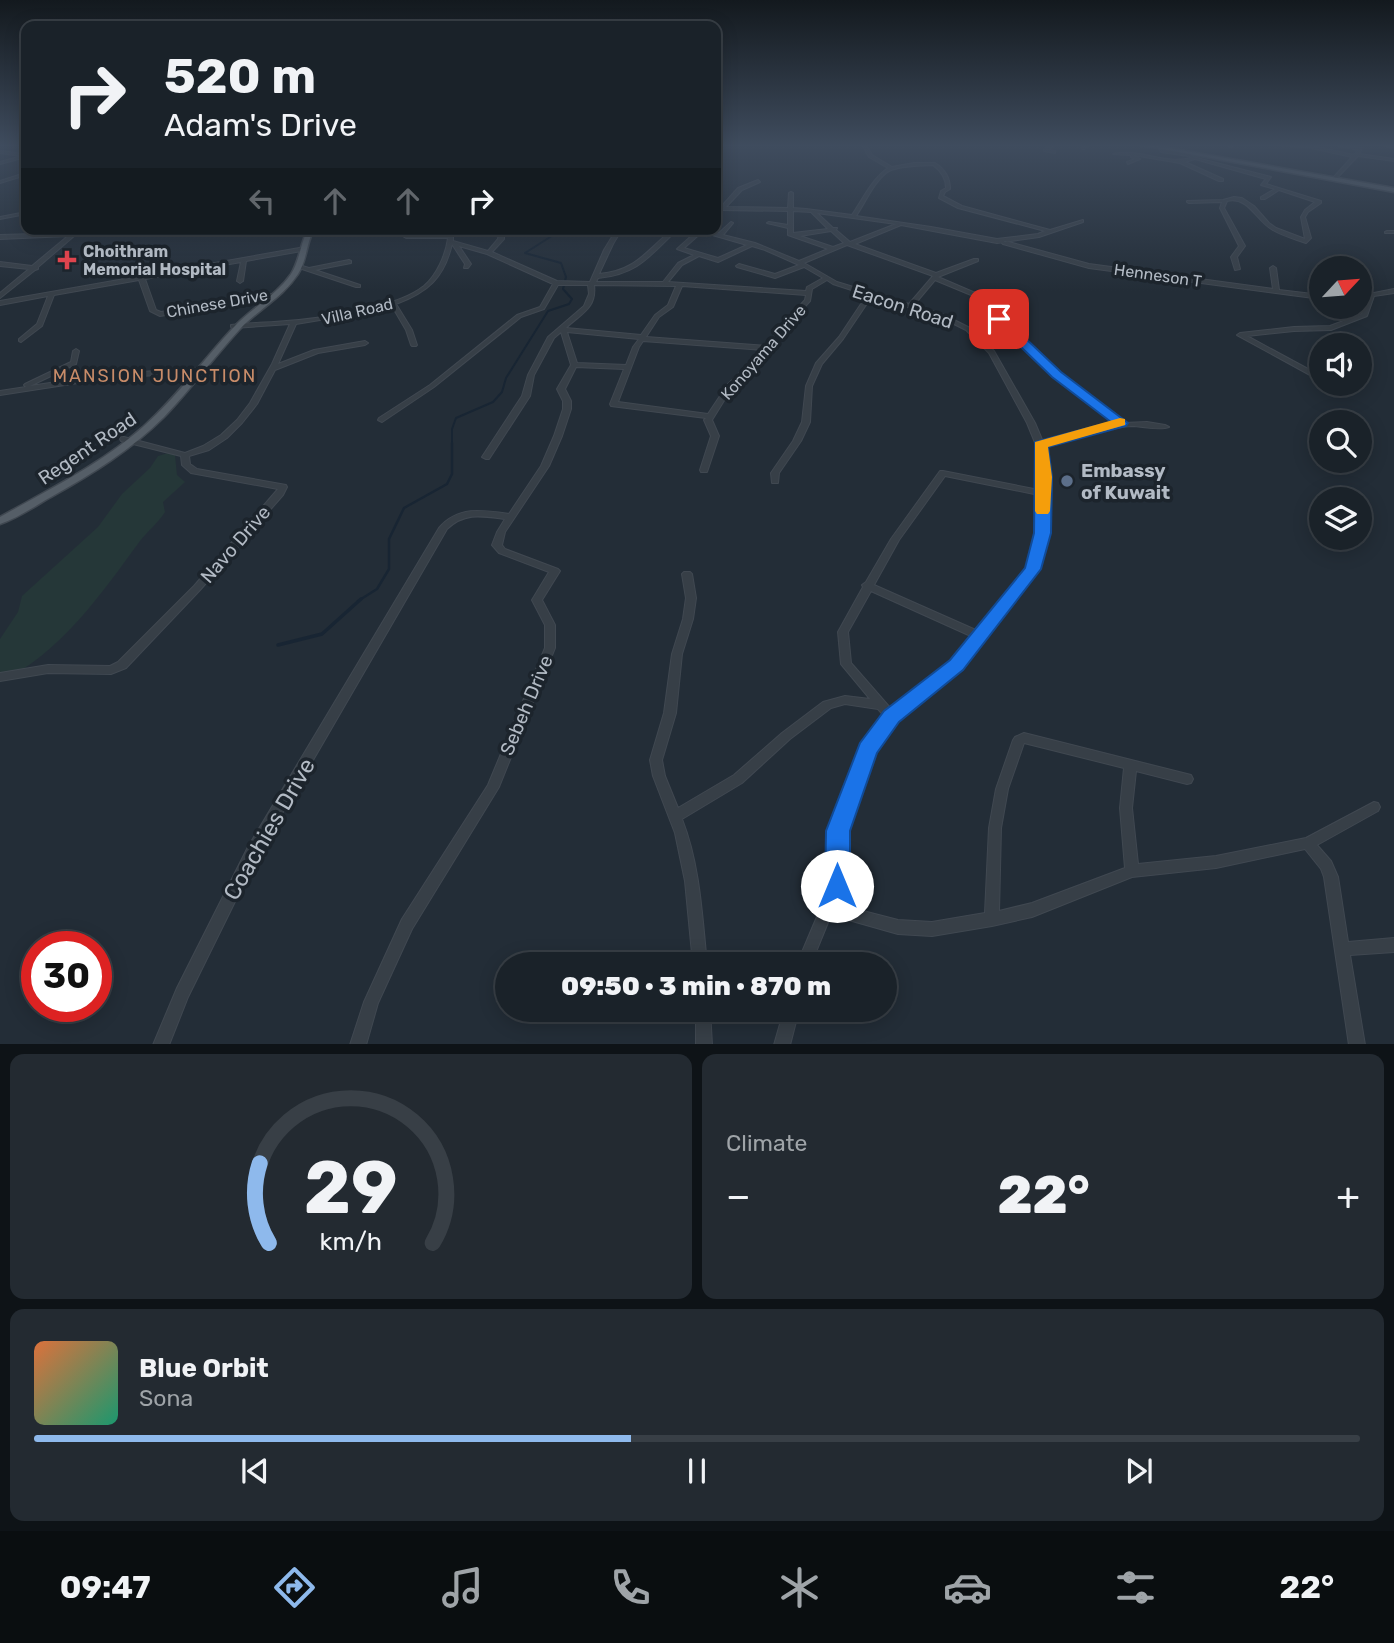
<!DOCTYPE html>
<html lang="en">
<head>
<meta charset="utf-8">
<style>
  :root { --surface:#1a2229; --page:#232a31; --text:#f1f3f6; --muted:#9fa4a8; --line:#383f46; --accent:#8eb9ec }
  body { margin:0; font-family:Rubik,sans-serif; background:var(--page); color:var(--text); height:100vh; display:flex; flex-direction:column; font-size:26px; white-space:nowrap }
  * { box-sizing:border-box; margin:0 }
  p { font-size:23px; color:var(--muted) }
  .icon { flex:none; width:38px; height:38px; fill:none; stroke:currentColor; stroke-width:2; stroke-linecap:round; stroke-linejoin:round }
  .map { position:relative; height:1044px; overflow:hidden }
  .side { display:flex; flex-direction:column; gap:10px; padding:10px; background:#0e1317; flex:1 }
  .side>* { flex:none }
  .guide { position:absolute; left:21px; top:21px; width:700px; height:214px; border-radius:14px; box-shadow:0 4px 18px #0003,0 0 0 2px var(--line); background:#1a2229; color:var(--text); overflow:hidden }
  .needle { width:46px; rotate:64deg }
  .controls { position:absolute; left:1309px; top:256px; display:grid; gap:14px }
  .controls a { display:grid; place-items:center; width:63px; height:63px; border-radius:50%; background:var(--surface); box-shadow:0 4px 18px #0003,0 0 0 2px var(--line); font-size:35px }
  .speed { position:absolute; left:21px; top:931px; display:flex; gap:14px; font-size:35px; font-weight:700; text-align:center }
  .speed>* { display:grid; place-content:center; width:91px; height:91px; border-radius:50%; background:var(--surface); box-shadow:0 4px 18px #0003,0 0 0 2px var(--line); line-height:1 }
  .speed .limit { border:10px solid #d22; background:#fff; color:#111 }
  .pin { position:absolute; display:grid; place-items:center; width:60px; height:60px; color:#fff; margin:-30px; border-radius:14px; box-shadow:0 4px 10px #0006 }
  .me { position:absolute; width:77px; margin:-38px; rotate:0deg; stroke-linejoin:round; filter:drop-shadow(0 0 5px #0008) }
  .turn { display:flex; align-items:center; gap:24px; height:147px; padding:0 28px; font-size:32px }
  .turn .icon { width:91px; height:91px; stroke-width:2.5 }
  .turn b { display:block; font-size:49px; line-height:60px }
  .lanes { display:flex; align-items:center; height:66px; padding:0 28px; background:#0003; justify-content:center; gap:35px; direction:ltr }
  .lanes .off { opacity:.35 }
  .big { font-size:52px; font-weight:800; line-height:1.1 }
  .side .widget { flex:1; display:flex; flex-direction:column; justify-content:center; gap:10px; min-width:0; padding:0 24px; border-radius:14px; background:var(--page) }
  .side .dial { align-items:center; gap:0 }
  .dial svg { height:182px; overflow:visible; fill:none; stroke:var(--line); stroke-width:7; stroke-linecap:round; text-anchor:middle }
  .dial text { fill:var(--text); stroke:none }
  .song { display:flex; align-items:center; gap:21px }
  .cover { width:84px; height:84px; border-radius:10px; background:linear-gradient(135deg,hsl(20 70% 55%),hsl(160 70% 35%)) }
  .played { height:7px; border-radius:4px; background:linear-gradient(90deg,var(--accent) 45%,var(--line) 45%) }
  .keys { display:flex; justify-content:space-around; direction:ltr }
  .heat { display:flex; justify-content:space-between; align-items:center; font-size:38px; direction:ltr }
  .side .tiles { flex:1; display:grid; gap:10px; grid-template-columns:1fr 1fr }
  .widget:last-child { grid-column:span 2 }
  .trip { position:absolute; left:495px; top:952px; width:402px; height:70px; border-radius:35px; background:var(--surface); box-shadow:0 4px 18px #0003,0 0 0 2px var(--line); font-weight:800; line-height:70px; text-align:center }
  .tabs { display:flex; height:112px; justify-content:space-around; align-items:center; background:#0a0e10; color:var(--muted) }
  .tabs .icon { width:49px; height:49px }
  .tabs .selected { color:var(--accent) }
  .tabs b { font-size:32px; color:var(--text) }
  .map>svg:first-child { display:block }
  .green { fill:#253738 }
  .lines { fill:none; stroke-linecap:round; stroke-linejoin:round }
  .stream-far2 { stroke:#182533; stroke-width:2 }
  .stream-far1 { stroke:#182533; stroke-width:2.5 }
  .stream { stroke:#182533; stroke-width:3.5 }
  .minor-casing { stroke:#404851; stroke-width:2 }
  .major-casing { stroke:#404851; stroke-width:3 }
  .minor { fill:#373f47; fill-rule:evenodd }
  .major { fill:#555e67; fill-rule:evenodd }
  .route { fill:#1a73e8; stroke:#114b97; stroke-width:2 }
  .slow { fill:#f59e0b }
  .health-dot { fill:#e0444e; stroke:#1c242c; stroke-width:2.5 }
  .service-dot { fill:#5c6f8a; stroke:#1c242c; stroke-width:2.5 }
  .labels { text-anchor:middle; stroke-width:7; stroke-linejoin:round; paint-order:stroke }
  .far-poi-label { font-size:16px; font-weight:bold; fill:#b2bac4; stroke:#1c242c; text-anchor:start }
  .far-street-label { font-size:16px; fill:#b2bac4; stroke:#1c242c }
  .far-neighbourhood-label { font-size:18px; letter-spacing:2px; fill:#c88c69; stroke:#1c242c }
  .street-label { font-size:19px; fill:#b2bac4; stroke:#1c242c }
  .poi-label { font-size:19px; font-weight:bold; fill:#b2bac4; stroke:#1c242c; text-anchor:start }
  .near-street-label { font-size:23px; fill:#b2bac4; stroke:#1c242c }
</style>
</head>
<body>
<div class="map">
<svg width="1394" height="1045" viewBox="0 0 1394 1045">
  <rect width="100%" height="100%" fill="#232d37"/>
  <path class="green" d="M178,450L175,455L177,475L185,482L163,502L165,512C158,523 148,531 140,541C102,593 60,654 0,682V639L18,612L22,596L98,527L122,494L150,468L158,456Z"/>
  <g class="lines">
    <path class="stream-far2" d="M452,445V429L456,418L493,402L502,392L506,378L548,311L569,304L572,299L563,289L566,277L561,263L525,253L558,232L557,229"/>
    <path class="stream-far1" d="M358,601L377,589L389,569V539L404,508L447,484L452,474V443"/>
    <path class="stream" d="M278,645L322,634L361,599"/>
    <g class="minor-casing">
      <path id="minor" d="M862,145H866L872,155L892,167L914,163H935C945,169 950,178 950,189L945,192L943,196L962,206L1050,230L1083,220V222L1039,237L997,243L901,225L855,244L936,273L974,259H978V261L938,277L980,295L1058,374L1124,423L1147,422L1165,425L1169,427C1159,431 1143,426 1131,426C1101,428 1073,440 1044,446L1047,463L1048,494L1047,533L1038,569L986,635L985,639H982L960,668L895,720L872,751L844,831V886L836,904L898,920L932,922L985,913L989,828L996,789L1013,740L1015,737L1024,733L1191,775L1193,779L1191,783L1187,784L1136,771L1132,808L1138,864L1216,856L1306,838L1374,802L1378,803L1380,807L1378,811L1317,845L1331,861L1338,877L1348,942L1394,938V952L1350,955L1365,1045H1349L1324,877L1321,869L1305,849L1216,868L1132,877L1032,917L992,926L932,936L898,934L831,915L811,964H797L830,886L832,831L861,749L885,717L878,709L845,704L831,708L790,739L742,783L682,819C700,865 702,915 707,964H693L685,881L675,833L653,776L650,760L664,713L672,654L683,619L686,598L682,574L684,572H690L692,574L696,598L693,619L682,654L676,713L662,760L665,776L678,808L734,775L782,733L823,702L845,696L870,699L841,664L838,632L863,587L862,585L866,582L891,539L940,471H943L1039,490V463L1036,445L1027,423L989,353L966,330L940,317L872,296L843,339L822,364L812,386L810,422L801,441L779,473L778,483H772L771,473L793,441L802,422L806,386L816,363L839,337L867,295L833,284L827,280L812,289L810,301L787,326L771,349L733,386L712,420L719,436L707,472H701L700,470L711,436L704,420L706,418L611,406L610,404L624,369L576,367L565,389L571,401V409L562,436L549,466L505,532L502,545L505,549L558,569L560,571L542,600L555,625V648L499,787L412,929L378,1003L366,1045H350L364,1002L402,919L488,785L545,648V625L532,600L549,572L499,553L492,545L497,532L505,519C482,516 465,512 447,529L258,855L188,997L169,1045H153L177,988L248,847L439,528C458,506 482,510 509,514L541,466L554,436L563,409V401L557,389L571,365L561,332L554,338L534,375L530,396L489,459H486L482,457L522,396L528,375L548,337L584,306L589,294L588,285H558L544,309L521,317L434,387L382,422L378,420L379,418L430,385L517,315L540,307L553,284L487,254L459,246L471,264L468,268H464L465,264L452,244C444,278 428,292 396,304L412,330L417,345L416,346H412L411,345L406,330L392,306L362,313L296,324L278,364L314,350L365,341L368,343L365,345L318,353L275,370L257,404L242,423L227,438L209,450L189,456L190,464L197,469L286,485L287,487L283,495L200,590L126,668L111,674L48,673L0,681V673L48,665L110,666L118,662L194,586L278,489L191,473L182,465L181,456L121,441L120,439L121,437H124L185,453L203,446L221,435L237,420L250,403L272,364L290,324L233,328L231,327V325C245,323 260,323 274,322C308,320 342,315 375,307C392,302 410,297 424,286C437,275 446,254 448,238H406L392,229H398L407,235H448V229H453V241L488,251L498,239L500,229H504V232H533V233L531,234L504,235V239L492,252L557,281L590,282L604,250L615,232H570V230H572L622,229L613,244L599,274C636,271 646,251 673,229H678C650,255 639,274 598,278L596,282H663L678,263L694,255L677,249L698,230L696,229H704L719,233L731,222L733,223L723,235L755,243L799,261L828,249L788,235V228L767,223L769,222L788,225V211L721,210L716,209V207H721L738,188L758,180L760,182L742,190L726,207L788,208L789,193L791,192L793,193V208L806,209L852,215C863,199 872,179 888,168L869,157ZM933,165C941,171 946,178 946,188L941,191L939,198L958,208L1045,231L1038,234L997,239L931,227L856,216C865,203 876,178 889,171C902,165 919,166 933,165ZM793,211L811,212L828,229L793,233ZM817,213L896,224L850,242L836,230L837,228H833ZM831,231L844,243L833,247L800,236ZM702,232L747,245L718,258L684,248ZM847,245L933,276L909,304L837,282L804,263ZM752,246L765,250L799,265L775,274L739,264L736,266L737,267L775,278L804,267L823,278L807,287L806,291L668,282L682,265L699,256L718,262ZM935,280L976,297L1054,376L1117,423L1043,442L1035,423L994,351L970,328L944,315L914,305ZM594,285L676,286L668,305L655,315L641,335L566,328C580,314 597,309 594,285ZM682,286L806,295L805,300L783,324L767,346L646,337L659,317L673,307ZM567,332L639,339L633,347L626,365L577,363ZM643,341L764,350L728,384L708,414L618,402L639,347ZM945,476L1039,495V533L1029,568L978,631L874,585L899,540ZM871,591L973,637L952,662L892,710L851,663L848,632ZM1024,743L1124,768L1120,808L1125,868L1032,903L999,911L1001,828L1008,789Z
        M1050,145H1055L1048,150L1055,151V153L1044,151V149Z
        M1084,145H1089L1084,149H1082Z
        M1227,145H1232L1233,146L1231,147Z
        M1277,145H1307L1354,155L1358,150L1336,145L1362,148L1359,154L1394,159V161L1358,156L1335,180L1333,178L1352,157L1307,147Z
        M1384,145L1394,146V148L1385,146Z
        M1160,150L1190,154L1193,157L1271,177L1266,184L1321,201V203L1308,212L1305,217L1311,238L1306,243C1295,239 1283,236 1273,230C1256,221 1249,196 1227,201L1224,208L1245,246L1237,257L1240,269L1235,270L1231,257L1239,246L1220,208L1222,202L1189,203L1187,202V201L1223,200L1234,197L1242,198L1254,206L1269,223L1276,228L1305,239L1301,217L1305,210L1315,202L1279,190L1265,199H1261V197L1275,189L1261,185L1266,179L1195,159L1185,162L1223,179V181H1219L1180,163L1133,155L1140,159L1128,164L1127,162L1135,159L1131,157V155L1113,154C1139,148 1165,165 1191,158L1189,156L1161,152Z
        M0,151L25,154L26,157L0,164V162L22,156L0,153Z
        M25,173H26V175L0,183V181Z
        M26,212V214L0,219V217Z
        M200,229H257L255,230L74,236L38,267V269L35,270L0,298V293L29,269L0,266V262L32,266L68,236L0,239V235L72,233L75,232L77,233Z
        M266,229H294L292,230H268Z
        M330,229H347L302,236L299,234L302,232Z
        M1387,231H1394V233H1385V232Z
        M1005,241L1089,264L1273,289L1270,268L1273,266L1276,268L1279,290L1321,295V299L1089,268L1003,244L1002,243Z
        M305,247L307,248V250L246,261L243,281L240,283L237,281L241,262L145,279L156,310L161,312L278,293L279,294L276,296L160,316L150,311L139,280L54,295L42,326L21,342L19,341V339L37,324L48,296L0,305V301Z
        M349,260L351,261V263L315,270L360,285V287H356L296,267L299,265L309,268Z
        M1394,289V293L1374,296L1367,316L1331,330L1294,331L1247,336L1321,376V381L1237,335L1240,333L1294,327L1330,326L1362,314L1369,294Z
        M76,349L79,351L76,364L30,386L110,374L203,368L206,370L203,372L110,378L0,395V391L26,387L24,385L25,384L71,362L73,351Z
        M1325,383H1333L1337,387L1334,389Z
        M696,1010H710L712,1045H696Z
        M784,1010H799L790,1045H774Z"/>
    </g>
    <g class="major-casing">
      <path id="major" d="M1141,145H1152L1394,188V192Z
        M308,229H314C306,244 307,260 298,274C283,297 259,309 240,329C214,357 191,389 164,417C131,450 92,474 51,497C35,506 18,518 0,524V517C50,489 101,464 144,426C177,397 203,360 233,328C251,308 276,296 291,274C300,260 300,244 308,229Z"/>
    </g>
    <use href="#minor" class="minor"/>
    <use href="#major" class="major"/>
  </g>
  <linearGradient id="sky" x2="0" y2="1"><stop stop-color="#13191e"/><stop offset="0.5" stop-color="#3f4c5e"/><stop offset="1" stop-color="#3f4c5e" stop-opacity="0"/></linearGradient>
  <rect width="1394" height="291" fill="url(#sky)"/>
  <path class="route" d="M995,317H1003L1061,372L1128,423L1126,426L1048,447L1052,477L1051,533L1041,569L963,670L899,722L877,753L850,831V886L846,894L837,897L829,894L825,886L826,831L860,743L884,711L950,660L1025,568L1034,533L1035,442L1111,422L1052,377L995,322Z"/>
  <path class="slow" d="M1120,418L1125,419V425L1048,447L1052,477L1050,511L1048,514H1037L1035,511V442Z"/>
  <path class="health-dot" d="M63.5 249.5h7v7h7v7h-7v7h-7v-7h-7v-7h7z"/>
  <circle class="service-dot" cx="1067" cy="481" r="7"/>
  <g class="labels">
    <g class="far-poi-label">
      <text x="83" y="257">Choithram<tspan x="83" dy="18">Memorial Hospital</tspan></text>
    </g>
    <g class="far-street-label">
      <text transform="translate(1158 275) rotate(8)" y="6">Henneson T</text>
      <text transform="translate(217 303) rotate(-10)" y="6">Chinese Drive</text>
      <text transform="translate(357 311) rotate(-13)" y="6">Villa Road</text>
      <text transform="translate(763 352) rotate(-49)" y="6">Konoyama Drive</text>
    </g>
    <g class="far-neighbourhood-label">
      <text x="155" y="382">MANSION JUNCTION</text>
    </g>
    <g class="street-label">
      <text transform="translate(903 306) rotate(18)" y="7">Eacon Road</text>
      <text transform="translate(87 448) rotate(-34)" y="7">Regent Road</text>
      <text transform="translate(235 544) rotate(-49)" y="7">Navo Drive</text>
      <text transform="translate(526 705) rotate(-67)" y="7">Sebeh Drive</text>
    </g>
    <g class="poi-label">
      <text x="1081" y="477">Embassy<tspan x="1081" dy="22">of Kuwait</tspan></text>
    </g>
    <g class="near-street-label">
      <text transform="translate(269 829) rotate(-60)" y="8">Coachies Drive</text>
    </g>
  </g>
</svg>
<div class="controls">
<a><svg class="needle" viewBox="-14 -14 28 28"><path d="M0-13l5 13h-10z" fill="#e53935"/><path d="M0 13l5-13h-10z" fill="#9fa4a8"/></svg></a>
<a><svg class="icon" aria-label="sound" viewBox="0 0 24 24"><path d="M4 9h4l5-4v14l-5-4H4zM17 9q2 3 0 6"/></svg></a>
<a><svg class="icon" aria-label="search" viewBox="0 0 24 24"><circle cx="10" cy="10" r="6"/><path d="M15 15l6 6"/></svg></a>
<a><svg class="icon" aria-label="layers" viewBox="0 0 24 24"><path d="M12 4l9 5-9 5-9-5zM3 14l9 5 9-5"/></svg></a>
</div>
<div class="speed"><div class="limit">30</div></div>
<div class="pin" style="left:999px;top:319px;background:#d93025"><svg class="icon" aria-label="arrive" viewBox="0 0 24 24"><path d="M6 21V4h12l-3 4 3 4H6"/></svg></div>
<svg class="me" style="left:837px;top:886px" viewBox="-20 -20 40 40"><circle r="19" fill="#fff"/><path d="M0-13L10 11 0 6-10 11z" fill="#1a73e8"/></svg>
<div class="trip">09:50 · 3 min · 870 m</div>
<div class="guide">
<div class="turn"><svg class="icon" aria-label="right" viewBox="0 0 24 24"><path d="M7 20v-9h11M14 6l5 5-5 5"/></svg><div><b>520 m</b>Adam's Drive</div></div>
<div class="lanes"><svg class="icon off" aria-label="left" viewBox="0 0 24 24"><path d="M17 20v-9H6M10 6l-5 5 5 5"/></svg><svg class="icon off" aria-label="ahead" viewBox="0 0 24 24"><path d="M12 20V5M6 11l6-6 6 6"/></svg><svg class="icon off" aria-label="ahead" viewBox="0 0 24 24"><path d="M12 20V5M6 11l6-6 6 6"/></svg><svg class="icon" aria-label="right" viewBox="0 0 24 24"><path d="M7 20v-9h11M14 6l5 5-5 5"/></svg></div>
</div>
</div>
<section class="side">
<div class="tiles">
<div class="widget dial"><svg viewBox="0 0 100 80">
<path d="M14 69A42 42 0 1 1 86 69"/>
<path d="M14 69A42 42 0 0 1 10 34" stroke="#8eb9ec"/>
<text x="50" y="56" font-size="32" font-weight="700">29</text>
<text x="50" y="72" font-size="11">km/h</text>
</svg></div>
<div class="widget"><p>Climate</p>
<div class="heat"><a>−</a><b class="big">22°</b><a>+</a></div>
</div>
<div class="widget">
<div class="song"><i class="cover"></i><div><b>Blue Orbit</b><p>Sona</p></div></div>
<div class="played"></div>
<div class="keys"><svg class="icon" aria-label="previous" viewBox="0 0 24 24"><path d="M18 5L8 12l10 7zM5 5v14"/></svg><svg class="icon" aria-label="pause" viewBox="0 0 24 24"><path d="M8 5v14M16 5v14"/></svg><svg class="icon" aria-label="next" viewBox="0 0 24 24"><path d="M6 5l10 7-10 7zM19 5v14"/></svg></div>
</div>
</div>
</section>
<nav class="tabs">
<b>09:47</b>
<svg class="icon selected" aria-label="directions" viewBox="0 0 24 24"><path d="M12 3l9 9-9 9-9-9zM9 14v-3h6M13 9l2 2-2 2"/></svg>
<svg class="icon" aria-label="music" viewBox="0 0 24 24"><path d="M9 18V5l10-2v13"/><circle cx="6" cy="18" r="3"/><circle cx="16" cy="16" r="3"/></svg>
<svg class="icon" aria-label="phone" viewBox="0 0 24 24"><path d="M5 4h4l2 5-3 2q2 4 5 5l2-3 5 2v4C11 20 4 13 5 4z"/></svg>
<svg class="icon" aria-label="climate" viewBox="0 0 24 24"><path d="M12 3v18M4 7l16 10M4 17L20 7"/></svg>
<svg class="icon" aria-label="car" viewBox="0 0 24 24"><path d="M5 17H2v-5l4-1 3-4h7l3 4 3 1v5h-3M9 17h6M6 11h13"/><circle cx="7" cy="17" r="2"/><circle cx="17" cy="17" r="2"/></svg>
<svg class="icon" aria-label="filters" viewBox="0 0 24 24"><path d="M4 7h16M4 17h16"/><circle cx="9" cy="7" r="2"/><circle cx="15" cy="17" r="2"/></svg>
<b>22°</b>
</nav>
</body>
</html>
